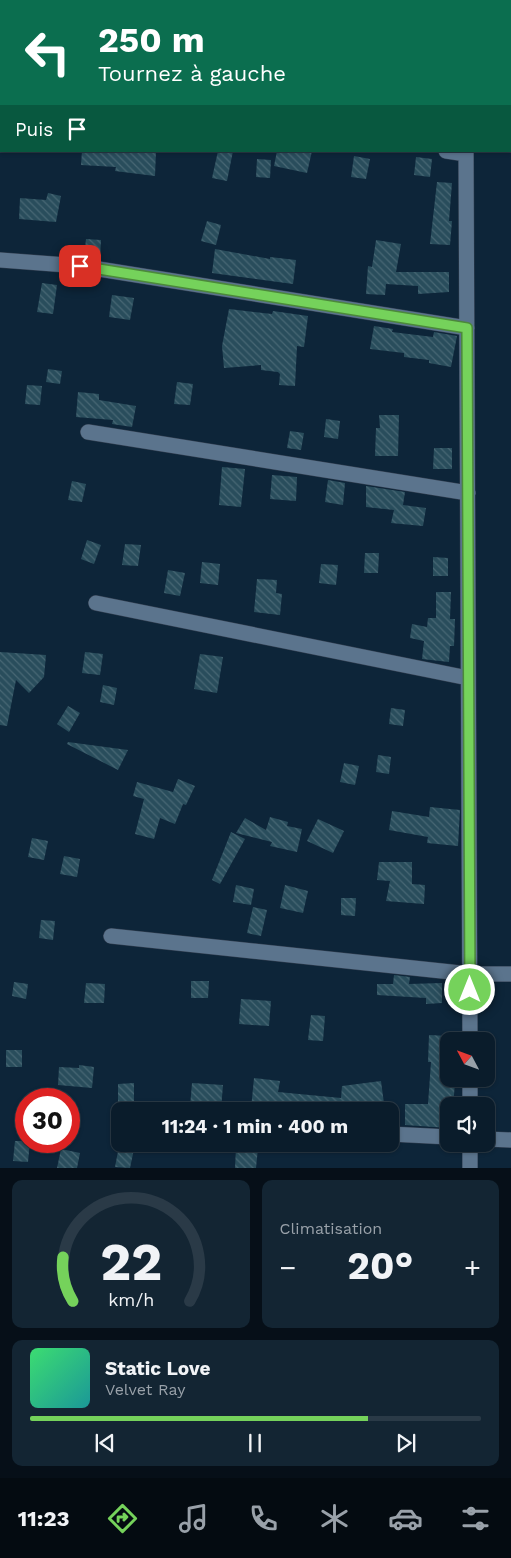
<!DOCTYPE html>
<html lang="fr">
<head>
<meta charset="utf-8">
<style>
  :root { --surface:#0a1c2b; --page:#132533; --text:#f1f3f6; --muted:#99a1a9; --line:#2a3a47; --accent:#75d25b }
  body { margin:0; font-family:"Work Sans",sans-serif; background:var(--page); color:var(--text); height:100vh; display:flex; flex-direction:column; font-size:19px; white-space:nowrap }
  * { box-sizing:border-box; margin:0 }
  p { font-size:16px; color:var(--muted) }
  .icon { flex:none; width:28px; height:28px; fill:none; stroke:currentColor; stroke-width:2; stroke-linecap:round; stroke-linejoin:round }
  .map { position:relative; height:1168px; overflow:hidden }
  .details { display:flex; flex-direction:column; gap:12px; padding:12px; background:#060f18; flex:1 }
  .details>* { flex:none }
  .top-card { position:absolute; left:0px; top:0px; width:511px; height:152px; box-shadow:0 1px 4px #0004,0 0 0 1px var(--line); background:#0b6e4f; color:#fff; overflow:hidden }
  .needle { width:32px; rotate:311deg }
  .fabs { position:absolute; left:440px; top:1032px; display:grid; gap:10px }
  .fabs a { display:grid; place-items:center; width:55px; height:55px; border-radius:10px; background:var(--surface); box-shadow:0 1px 4px #0004,0 0 0 1px var(--line); font-size:25px }
  .speed { position:absolute; left:15px; top:1088px; display:flex; gap:10px; font-size:25px; font-weight:700; text-align:center }
  .speed>* { display:grid; place-content:center; width:65px; height:65px; border-radius:50%; background:var(--surface); box-shadow:0 1px 4px #0004,0 0 0 1px var(--line); line-height:1 }
  .speed .limit { border:8px solid #d22; background:#fff; color:#111 }
  .pin { position:absolute; display:grid; place-items:center; width:42px; height:42px; color:#fff; margin:-21px; border-radius:10px; box-shadow:0 2px 8px #0006 }
  .me { position:absolute; width:55px; margin:-28px; rotate:0deg; stroke-linejoin:round; filter:drop-shadow(0 0 4px #0008) }
  .turn { display:flex; align-items:center; gap:18px; height:105px; padding:0 15px; font-size:22px }
  .turn .icon { width:65px; height:65px; stroke-width:2.5 }
  .turn b { display:block; font-size:35px; line-height:42px }
  .then { display:flex; align-items:center; height:48px; padding:0 15px; background:#0003; gap:10px; font-size:19px }
  .big { font-size:38px; font-weight:700; line-height:1.1 }
  .details .widget { flex:1; display:flex; flex-direction:column; justify-content:center; gap:8px; min-width:0; padding:0 18px; border-radius:10px; background:var(--page) }
  .details .dial { align-items:center; gap:0 }
  .dial svg { height:130px; overflow:visible; fill:none; stroke:var(--line); stroke-width:7; stroke-linecap:round; text-anchor:middle }
  .dial text { fill:var(--text); stroke:none }
  .song { display:flex; align-items:center; gap:15px }
  .cover { width:60px; height:60px; border-radius:8px; background:linear-gradient(135deg,hsl(140 70% 55%),hsl(180 70% 35%)) }
  .played { height:5px; border-radius:2px; background:linear-gradient(90deg,var(--accent) 75%,var(--line) 75%) }
  .keys { display:flex; justify-content:space-around; direction:ltr }
  .heat { display:flex; justify-content:space-between; align-items:center; font-size:28px; direction:ltr }
  .details .tiles { flex:1; display:grid; gap:12px; grid-template-columns:1fr 1fr }
  .widget:last-child { grid-column:span 2 }
  .trip { position:absolute; left:111px; top:1102px; width:288px; height:50px; border-radius:10px; background:var(--surface); box-shadow:0 1px 4px #0004,0 0 0 1px var(--line); font-weight:700; line-height:50px; text-align:center }
  .menu { display:flex; height:80px; justify-content:space-around; align-items:center; background:#040b11; color:var(--muted) }
  .menu .icon { width:35px; height:35px }
  .menu .active { color:var(--accent) }
  .menu b { font-size:22px; color:var(--text) }
  .map>svg:first-child { display:block }
  .building { fill:url(#building-back-hatch) }
  .lines { fill:none; stroke-linecap:round; stroke-linejoin:round }
  .street-casing { stroke:#333f50; stroke-width:16 }
  .street { stroke:#5b748d; stroke-width:15 }
  .route-casing { stroke:#4c883b; stroke-width:12 }
  .route { stroke:#75d25b; stroke-width:9 }
</style>
</head>
<body>
<div class="map">
<svg width="511" height="1168" viewBox="0 0 511 1168">
  <defs>
    <pattern id="building-back-hatch" width="6" height="6" patternUnits="userSpaceOnUse" patternTransform="scale(1.25)"><rect width="6" height="6" fill="#294d5c"/><path d="M-1 5l2 2M0 0l6 6M5-1l2 2" fill="none" stroke="#486774"/></pattern>
  </defs>
  <rect width="100%" height="100%" fill="#0d2539"/>
  <path class="building" d="M82,151H156L155,176L115,171L116,167L81,165Z
    M218,151H233L227,181L212,178Z
    M277,151H312L307,173L274,166Z
    M354,156L370,159L366,179L351,177Z
    M416,157L432,159L430,177L414,175Z
    M257,159L271,160L270,178L256,177Z
    M437,182L452,183L449,221H452L450,245L430,244Z
    M48,193L61,196L56,222L19,219L20,198L46,200Z
    M207,221L221,225L216,245L201,241Z
    M86,239L101,240L100,259L84,257Z
    M376,240L401,244L396,272H449V292L418,294V286L386,284L385,295L366,294L368,266L372,267Z
    M215,249L270,259V257L296,260L293,284L212,273Z
    M42,283L57,285L53,314L37,312Z
    M112,295L134,298L130,320L109,317Z
    M229,309L272,314L273,311L308,316L304,347L297,346L295,386L279,385L280,374L278,372L261,370V365L224,368L222,346Z
    M374,326L393,329L392,332L433,337L434,332L457,336L451,367L429,363V360L404,357V353L370,349Z
    M48,369L62,371L60,384L46,382Z
    M177,382L193,384L190,405L174,404Z
    M27,385L42,386L40,405L25,404Z
    M78,392L99,394V400L136,406L132,427L112,424L113,420L76,417Z
    M379,415H399L398,456H375L376,428H380Z
    M326,419L340,421L338,439L324,437Z
    M290,431L304,433L301,450L287,448Z
    M434,448H452V469H433Z
    M222,467L245,469L241,507L219,505Z
    M272,475L297,477L296,501L270,499Z
    M328,480L345,483L343,505L325,502Z
    M72,481L86,484L82,502L68,500Z
    M366,486L405,492L403,505L426,508L423,526L391,523L394,510L366,507Z
    M87,540L101,545L94,564L81,559Z
    M125,544L141,545L138,566L122,565Z
    M365,553H379L378,573H364Z
    M433,557L448,558V576H433Z
    M202,562L220,564L218,585L200,583Z
    M321,564L338,565L336,585L319,583Z
    M168,570L185,573L180,596L164,593Z
    M257,579L277,580L276,593L282,594L280,615L254,612Z
    M436,592H451L450,619H455L454,646H450L449,662L422,659L424,641L410,638L412,624L427,627L428,618H436Z
    M0,652L46,655L44,677L29,693L16,680L7,726L0,725Z
    M85,652L103,654L100,675L82,673Z
    M200,654L223,657L217,693L194,689Z
    M103,685L117,688L114,705L100,702Z
    M68,706L80,713L69,732L57,724Z
    M391,708L405,710L403,726L389,724Z
    M68,742L128,750L118,770L67,744Z
    M378,755L391,757L389,774L376,772Z
    M344,763L359,766L355,785L340,782Z
    M178,779L195,786L186,805L183,804L175,824L160,818L154,839L135,834L144,799L133,796L137,782L173,792Z
    M430,807L460,810L458,846L427,843L428,837L389,830L392,811L429,817Z
    M270,817L288,822L287,826L302,829L297,852L270,846L272,842L236,833L245,818L266,830Z
    M318,819L344,831L333,853L307,841Z
    M231,832L245,839L220,884L212,880Z
    M32,838L48,841L44,860L28,857Z
    M64,856L80,859L77,877L60,874Z
    M379,862H412V884L425,885L424,904L386,901L390,881L377,880Z
    M236,885L254,889L251,905L233,902Z
    M285,885L308,891L303,913L280,908Z
    M341,898H356L355,916L341,915Z
    M253,907L267,910L261,936L247,933Z
    M41,920L55,921L53,940L39,938Z
    M394,975L410,977L409,984L442,983V1003L426,1004V998L377,995V984H393Z
    M191,981H209L208,998H191Z
    M14,982L28,984L26,999L12,996Z
    M86,983L105,984L104,1003H84Z
    M241,999L271,1001L269,1026L239,1024Z
    M311,1015L325,1016L323,1041L308,1040Z
    M429,1035L449,1036V1082L455,1083L453,1106H449V1128L405,1125V1104H428L431,1062H428Z
    M6,1050H22V1067H6Z
    M79,1065L94,1067L92,1088L58,1085L59,1067L79,1068Z
    M254,1078L280,1081L278,1092L341,1098L342,1086L381,1081L385,1111H273L251,1109Z
    M134,1083V1109H118V1084Z
    M192,1083L223,1085L221,1109L190,1107Z
    M15,1141H30L28,1162L13,1161Z
    M119,1146L134,1149L130,1168L115,1167Z
    M236,1147L258,1148L256,1168H235Z
    M61,1149L80,1153L77,1168H57Z"/>
  <g class="lines">
    <g class="street-casing">
      <path id="street" d="M466,0V1
        M212,1V0
        M446,151L466,154
        M466,151L470,1041
        M0,260L80,266L467,328
        M88,432L468,493
        M96,603L468,678
        M111,936L470,974H511
        M470,1079V1106
        M390,1134L449,1137
        M486,1139L511,1140
        M470,1144V1168"/>
    </g>
    <use href="#street" class="street"/>
  </g>
  <g class="lines">
    <g class="route-casing">
      <path id="route" d="M80,266L467,328L470,990"/>
    </g>
    <use href="#route" class="route"/>
  </g>
</svg>
<div class="fabs">
<a><svg class="needle" viewBox="-14 -14 28 28"><path d="M0-13l5 13h-10z" fill="#e53935"/><path d="M0 13l5-13h-10z" fill="#99a1a9"/></svg></a>
<a><svg class="icon" aria-label="sound" viewBox="0 0 24 24"><path d="M4 9h4l5-4v14l-5-4H4zM17 9q2 3 0 6"/></svg></a>
</div>
<div class="speed"><div class="limit">30</div></div>
<div class="pin" style="left:80px;top:266px;background:#d93025"><svg class="icon" aria-label="arrive" viewBox="0 0 24 24"><path d="M6 21V4h12l-3 4 3 4H6"/></svg></div>
<svg class="me" style="left:470px;top:990px" viewBox="-20 -20 40 40"><circle r="17" fill="#75d25b" stroke="#fff" stroke-width="3"/><path d="M0-11L8 9 0 5-8 9z" fill="#fff"/></svg>
<div class="trip">11:24 · 1 min · 400 m</div>
<div class="top-card">
<div class="turn"><svg class="icon" aria-label="left" viewBox="0 0 24 24"><path d="M17 20v-9H6M10 6l-5 5 5 5"/></svg><div><b>250 m</b>Tournez à gauche</div></div>
<div class="then">Puis<svg class="icon" aria-label="arrive" viewBox="0 0 24 24"><path d="M6 21V4h12l-3 4 3 4H6"/></svg></div>
</div>
</div>
<section class="details">
<div class="tiles">
<div class="widget dial"><svg viewBox="0 0 100 80">
<path d="M14 69A42 42 0 1 1 86 69"/>
<path d="M14 69A42 42 0 0 1 8 42" stroke="#75d25b"/>
<text x="50" y="56" font-size="32" font-weight="700">22</text>
<text x="50" y="72" font-size="11">km/h</text>
</svg></div>
<div class="widget"><p>Climatisation</p>
<div class="heat"><a>−</a><b class="big">20°</b><a>+</a></div>
</div>
<div class="widget">
<div class="song"><i class="cover"></i><div><b>Static Love</b><p>Velvet Ray</p></div></div>
<div class="played"></div>
<div class="keys"><svg class="icon" aria-label="previous" viewBox="0 0 24 24"><path d="M18 5L8 12l10 7zM5 5v14"/></svg><svg class="icon" aria-label="pause" viewBox="0 0 24 24"><path d="M8 5v14M16 5v14"/></svg><svg class="icon" aria-label="next" viewBox="0 0 24 24"><path d="M6 5l10 7-10 7zM19 5v14"/></svg></div>
</div>
</div>
</section>
<nav class="menu">
<b>11:23</b>
<svg class="icon active" aria-label="directions" viewBox="0 0 24 24"><path d="M12 3l9 9-9 9-9-9zM9 14v-3h6M13 9l2 2-2 2"/></svg>
<svg class="icon" aria-label="music" viewBox="0 0 24 24"><path d="M9 18V5l10-2v13"/><circle cx="6" cy="18" r="3"/><circle cx="16" cy="16" r="3"/></svg>
<svg class="icon" aria-label="phone" viewBox="0 0 24 24"><path d="M5 4h4l2 5-3 2q2 4 5 5l2-3 5 2v4C11 20 4 13 5 4z"/></svg>
<svg class="icon" aria-label="climate" viewBox="0 0 24 24"><path d="M12 3v18M4 7l16 10M4 17L20 7"/></svg>
<svg class="icon" aria-label="car" viewBox="0 0 24 24"><path d="M5 17H2v-5l4-1 3-4h7l3 4 3 1v5h-3M9 17h6M6 11h13"/><circle cx="7" cy="17" r="2"/><circle cx="17" cy="17" r="2"/></svg>
<svg class="icon" aria-label="filters" viewBox="0 0 24 24"><path d="M4 7h16M4 17h16"/><circle cx="9" cy="7" r="2"/><circle cx="15" cy="17" r="2"/></svg>
</nav>
</body>
</html>
